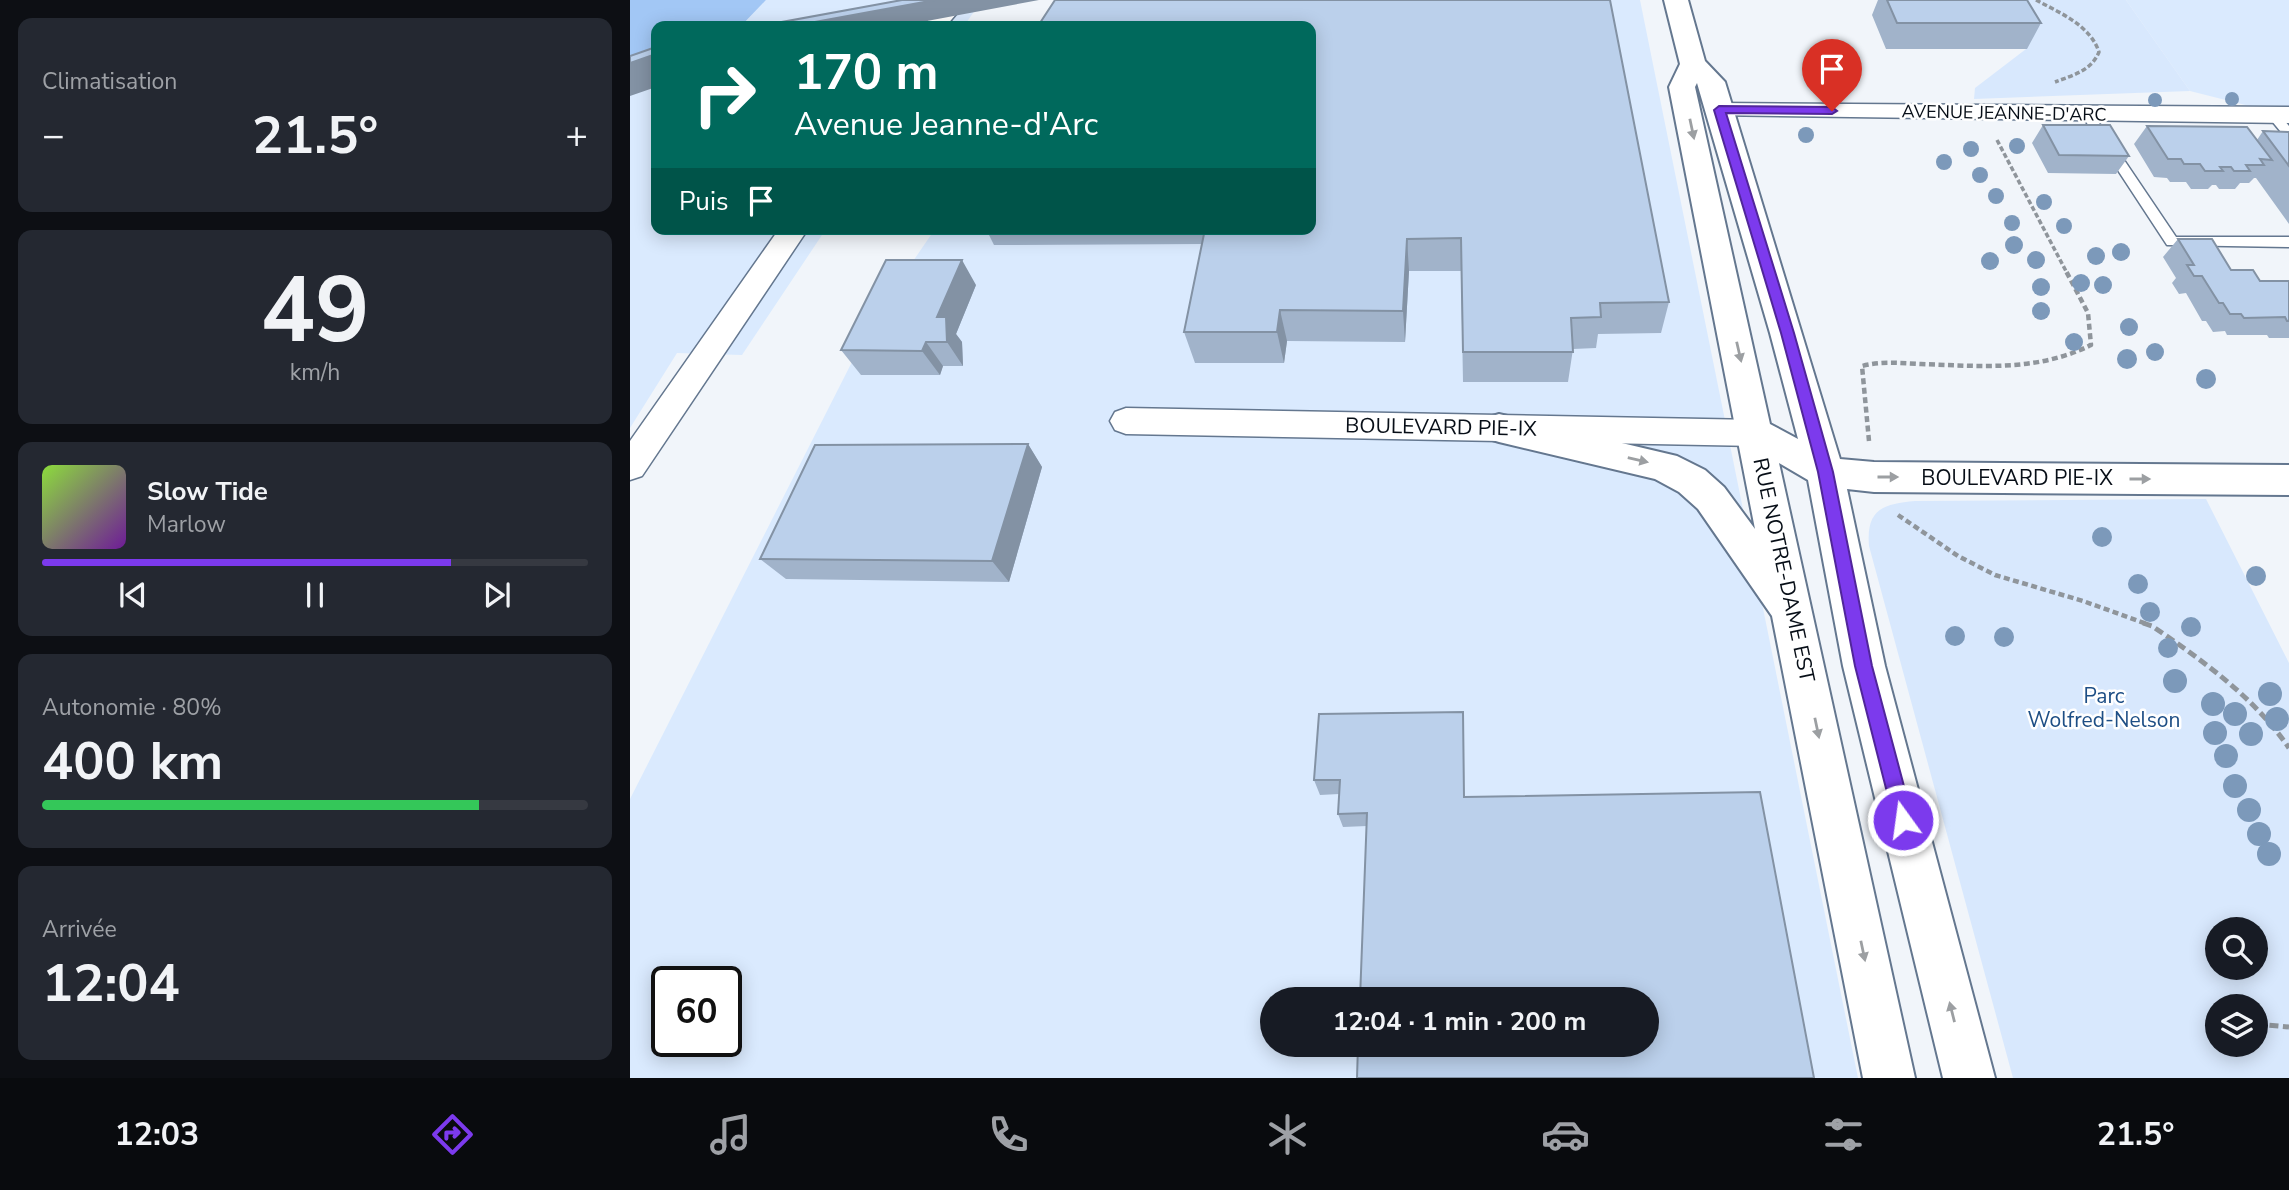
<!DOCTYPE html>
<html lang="fr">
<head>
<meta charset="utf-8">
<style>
  :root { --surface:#171b24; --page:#242831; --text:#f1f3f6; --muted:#9ea1a6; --line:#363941; --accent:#7c3aed }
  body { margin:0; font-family:"Nunito Sans",sans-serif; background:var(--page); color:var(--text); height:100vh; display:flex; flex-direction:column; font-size:26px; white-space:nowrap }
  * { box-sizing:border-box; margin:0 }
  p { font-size:23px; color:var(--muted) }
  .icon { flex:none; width:38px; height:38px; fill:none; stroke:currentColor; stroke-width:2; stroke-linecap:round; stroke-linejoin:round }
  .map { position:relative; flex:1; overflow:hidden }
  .panel { display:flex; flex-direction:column; gap:18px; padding:18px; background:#0d0f14; width:630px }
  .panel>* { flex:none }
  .banner { position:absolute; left:21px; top:21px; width:665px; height:214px; border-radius:14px; box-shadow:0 4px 18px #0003; background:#00695c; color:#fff; overflow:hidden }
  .controls { position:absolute; left:1575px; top:917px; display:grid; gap:14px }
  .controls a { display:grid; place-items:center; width:63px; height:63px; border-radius:50%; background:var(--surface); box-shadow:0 4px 18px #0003; font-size:35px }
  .speed { position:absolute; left:21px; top:966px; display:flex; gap:14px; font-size:35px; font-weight:700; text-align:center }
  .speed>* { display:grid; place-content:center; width:91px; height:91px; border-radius:50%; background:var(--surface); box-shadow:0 4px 18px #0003; line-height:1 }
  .speed .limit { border:4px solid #111; border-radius:10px; background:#fff; color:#111 }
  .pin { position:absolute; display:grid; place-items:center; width:60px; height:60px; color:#fff; margin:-72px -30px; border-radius:50% 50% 50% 0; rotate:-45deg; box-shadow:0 0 7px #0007 }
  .pin .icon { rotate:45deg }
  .me { position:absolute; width:77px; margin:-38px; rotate:346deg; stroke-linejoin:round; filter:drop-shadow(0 0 5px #0008) }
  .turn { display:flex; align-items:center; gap:24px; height:147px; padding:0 28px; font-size:32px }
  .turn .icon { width:91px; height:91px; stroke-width:2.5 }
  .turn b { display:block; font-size:49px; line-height:60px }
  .then { display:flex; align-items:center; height:66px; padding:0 28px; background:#0003; gap:14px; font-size:26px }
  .big { font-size:52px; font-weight:700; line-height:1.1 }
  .panel .widget { flex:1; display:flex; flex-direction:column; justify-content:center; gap:10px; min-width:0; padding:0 24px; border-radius:14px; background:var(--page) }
  .panel .dial { align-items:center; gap:0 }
  .dial b { font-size:91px; line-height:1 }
  .song { display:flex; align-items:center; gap:21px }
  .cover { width:84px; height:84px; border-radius:10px; background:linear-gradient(135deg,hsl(90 70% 55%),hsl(280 70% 35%)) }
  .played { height:7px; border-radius:4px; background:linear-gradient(90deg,var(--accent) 75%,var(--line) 75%) }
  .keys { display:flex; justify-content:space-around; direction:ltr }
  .heat { display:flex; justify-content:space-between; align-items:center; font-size:38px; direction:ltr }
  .charge { height:10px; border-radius:5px; background:linear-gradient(90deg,#34c759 80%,var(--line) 0) }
  .trip { position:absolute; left:630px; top:987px; width:399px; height:70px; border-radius:35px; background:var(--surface); box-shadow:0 4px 18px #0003; font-weight:700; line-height:70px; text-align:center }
  .menu { display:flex; height:112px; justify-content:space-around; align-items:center; background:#090b0e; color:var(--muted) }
  .menu .icon { width:49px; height:49px }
  .menu .current { color:var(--accent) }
  .menu b { font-size:32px; color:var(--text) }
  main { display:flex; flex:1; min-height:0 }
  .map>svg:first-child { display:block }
  .built { fill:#daeafe; fill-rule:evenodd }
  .green { fill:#d8e8fd; fill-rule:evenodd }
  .water { fill:#a2c7f5 }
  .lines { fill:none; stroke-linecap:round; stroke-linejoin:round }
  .lane-casing { stroke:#64778f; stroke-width:3 }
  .street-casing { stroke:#64778f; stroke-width:3 }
  .primary-casing { stroke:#64778f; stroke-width:4 }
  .path-far2 { stroke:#8f959b; stroke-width:3.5; stroke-dasharray:5 2.5; stroke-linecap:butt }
  .path-far1 { stroke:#8f959b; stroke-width:4.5; stroke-dasharray:6 3.5; stroke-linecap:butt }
  .path { stroke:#8f959b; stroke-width:5; stroke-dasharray:9 4.5; stroke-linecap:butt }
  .lane { fill:#fff; fill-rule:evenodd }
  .street { fill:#fff; fill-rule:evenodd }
  .primary { fill:#fff; fill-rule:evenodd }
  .tree { fill:#7c99ba }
  .wall { fill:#a1b3ca }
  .shaded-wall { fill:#8392a4 }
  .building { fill:#bbd0eb; stroke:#8392a4; stroke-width:2 }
  .oneway { fill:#9c9fa2 }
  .route { fill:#7c3aed; stroke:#51269a; stroke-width:2 }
  .labels { text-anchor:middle; stroke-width:5; stroke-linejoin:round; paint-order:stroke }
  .far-street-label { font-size:18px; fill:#070e17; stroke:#fff }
  .street-label { font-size:21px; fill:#070e17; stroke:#fff }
  .park-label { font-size:21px; fill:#1d4e85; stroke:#fff }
</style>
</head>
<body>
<main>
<section class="panel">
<div class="widget"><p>Climatisation</p>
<div class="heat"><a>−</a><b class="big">21.5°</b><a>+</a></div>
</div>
<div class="widget dial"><b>49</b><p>km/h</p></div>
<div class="widget">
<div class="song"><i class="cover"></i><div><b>Slow Tide</b><p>Marlow</p></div></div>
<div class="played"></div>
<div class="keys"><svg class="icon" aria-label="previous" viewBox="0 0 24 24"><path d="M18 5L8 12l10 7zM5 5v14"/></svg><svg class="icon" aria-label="pause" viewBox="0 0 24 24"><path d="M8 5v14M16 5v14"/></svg><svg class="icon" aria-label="next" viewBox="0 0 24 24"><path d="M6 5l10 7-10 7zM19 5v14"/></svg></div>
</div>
<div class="widget"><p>Autonomie · 80%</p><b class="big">400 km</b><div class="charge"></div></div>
<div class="widget"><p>Arrivée</p><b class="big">12:04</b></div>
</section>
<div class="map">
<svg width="1659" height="1078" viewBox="0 0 1659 1078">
  <rect width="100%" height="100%" fill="#f1f5fa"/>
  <path class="built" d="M136,0H352L334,26H111Z
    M456,0H1010L1228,1078H0V799L224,358L264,289L305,229H681V26ZM37,982H96V1041H37ZM642,999H1017V1045H642Z
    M1496,0H1659V116L1560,91Z
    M26,55V229H196L112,355L47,353L0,428V63Z"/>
  <path class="green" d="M1369,0H1496L1560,91L1344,99L1345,88L1396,49Z
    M1576,499L1659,663V1078H1383L1239,546C1236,510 1252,504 1285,501ZM1587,929H1626V968H1587ZM1587,1006H1626V1045H1587Z"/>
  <path class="water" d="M0,0H136L111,26H26V55L0,63Z"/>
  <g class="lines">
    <g class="lane-casing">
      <path id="lane" d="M1457,110L1461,111L1546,237H1659V247L1537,245L1451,114Z
        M1643,111L1647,112L1659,126V138L1655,137L1637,115Z"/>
    </g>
    <g class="street-casing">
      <path id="street" d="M315,0H338L316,26H293Z
        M1089,103L1659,107V123L1080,115L1077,110L1080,105Z
        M149,229H178L12,476L0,480V441Z
        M496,408L1126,420L1137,424L1142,433L1137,442L1126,446L496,434L485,430L480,421L485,412Z"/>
    </g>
    <g class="primary-casing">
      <path id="primary" d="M1034,0H1058L1075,61L1095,82L1210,459L1244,462L1659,465V495L1244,492L1217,489L1255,666L1365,1078H1313L1213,666L1178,480L1149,463L1285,1078H1233L1142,616L1068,509L1049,492L1025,479L869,442L856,438L851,428L856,418L869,414L1047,456L1075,470L1094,487L1125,529L1039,87L1050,64ZM1067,83L1140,333L1168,439L1140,424L1065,87Z"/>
    </g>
    <path class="path-far2" d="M1406,0C1430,13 1460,25 1469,52C1461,71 1443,75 1425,82
      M1367,140L1437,273"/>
    <path class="path-far1" d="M1239,441L1232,366C1252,361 1271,363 1291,364C1350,366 1407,372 1461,345L1458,313L1436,271
      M1268,515L1328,556L1365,575L1453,601L1517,624"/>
    <path class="path" d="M1513,623L1522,626C1572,660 1624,697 1659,748
      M1626,1024L1659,1027"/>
    <use href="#lane" class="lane"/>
    <use href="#street" class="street"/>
    <use href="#primary" class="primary"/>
  </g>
  <g class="tree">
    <circle cx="1602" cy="99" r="7"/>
    <circle cx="1525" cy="100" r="7"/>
    <circle cx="1176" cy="135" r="8"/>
    <circle cx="1387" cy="146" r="8"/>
    <circle cx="1341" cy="149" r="8"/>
    <circle cx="1314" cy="162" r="8"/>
    <circle cx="1350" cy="175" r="8"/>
    <circle cx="1366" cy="196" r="8"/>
    <circle cx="1414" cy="202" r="8"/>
    <circle cx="1382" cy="223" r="8"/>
    <circle cx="1434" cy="226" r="8"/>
    <circle cx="1384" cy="245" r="9"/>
    <circle cx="1491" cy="252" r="9"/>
    <circle cx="1466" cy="256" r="9"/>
    <circle cx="1406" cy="260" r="9"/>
    <circle cx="1360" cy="261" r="9"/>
    <circle cx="1451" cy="283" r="9"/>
    <circle cx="1473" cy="285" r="9"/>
    <circle cx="1411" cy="287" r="9"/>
    <circle cx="1411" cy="311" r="9"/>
    <circle cx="1499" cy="327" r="9"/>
    <circle cx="1444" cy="342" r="9"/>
    <circle cx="1525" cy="352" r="9"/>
    <circle cx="1497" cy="359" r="10"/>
    <circle cx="1576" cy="379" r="10"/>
    <circle cx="1472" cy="537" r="10"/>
    <circle cx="1626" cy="576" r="10"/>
    <circle cx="1508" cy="584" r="10"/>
    <circle cx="1520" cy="612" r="10"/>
    <circle cx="1561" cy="627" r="10"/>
    <circle cx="1325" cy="636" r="10"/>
    <circle cx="1374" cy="637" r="10"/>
    <circle cx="1538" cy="648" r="10"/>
    <circle cx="1545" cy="681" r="12"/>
    <circle cx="1640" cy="694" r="12"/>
    <circle cx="1583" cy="704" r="12"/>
    <circle cx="1605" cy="714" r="12"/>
    <circle cx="1647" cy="719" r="12"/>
    <circle cx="1585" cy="733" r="12"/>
    <circle cx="1621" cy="734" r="12"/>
    <circle cx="1596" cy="756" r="12"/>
    <circle cx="1605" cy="786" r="12"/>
    <circle cx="1619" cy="810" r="12"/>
    <circle cx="1629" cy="834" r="12"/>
    <circle cx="1639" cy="854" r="12"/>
  </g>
  <path class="wall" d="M1248,0H1397L1411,23L1397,49H1256L1242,15Z
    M681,26L1039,302L1031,333L968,334L966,348L943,349L938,382H833L831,271H779L775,342L657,341L654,363H565L554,332L572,244L364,245L356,229H681Z
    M1413,125L1499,156L1486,174L1418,173L1402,143Z
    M1517,126L1627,140L1633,131L1659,132V224L1626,178H1624L1619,183H1610L1605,189H1589L1586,185H1582L1578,189H1561L1556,182H1540L1537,178L1524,177L1504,144Z
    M1548,239L1601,270L1630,281H1659V338H1639L1637,335H1597L1595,331L1583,332L1576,321H1572L1556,293L1549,294L1542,283L1546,278L1533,257Z
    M346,285L326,334L332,342L333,366H313L310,375H231L211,350Z
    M398,444L412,467L379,582L156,579L130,559Z
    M689,714L834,797L737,826L713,827L708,814L709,794L690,795L684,780Z"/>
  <path class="shaded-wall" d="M305,0H409L270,26H163Z
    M26,54V87L0,96V63Z
    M777,239L779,271L775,342L773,311Z
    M332,260L346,285L326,334L332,342L333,366L317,342L307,317Z
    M650,310L657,341L654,363L647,332Z
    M296,342L313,366L310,375L292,351Z
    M398,444L412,467L379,582L362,561Z"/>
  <path class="building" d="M272,0H305L163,26H130Z
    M425,0H980L1039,302L970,303L971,317L941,318L943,352H833L831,238L777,239L773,311L650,310L647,332H554L575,229H681V26H408Z
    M1257,0H1397L1411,23H1267Z
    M26,47V54L0,63V56Z
    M1413,125H1480L1499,156L1429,155Z
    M1517,126L1617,127L1642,160L1630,159L1634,165H1616L1620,171H1604L1601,167H1590L1593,171H1575L1570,164H1554L1551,159H1538Z
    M1633,131L1659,132V166Z
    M1548,239H1582L1601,270H1623L1630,281H1659V321H1657L1655,317L1614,318L1611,314H1600L1593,303H1589L1572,276H1564L1557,265H1564Z
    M256,260H332L307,317H316L317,342H296L292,351L211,350Z
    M398,444L362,561L130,559L185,445Z
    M833,712L834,797L1130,792L1184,1078H727L728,1045H1017V999H730L737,813L708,814L710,780H684L689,714Z"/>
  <defs><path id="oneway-solid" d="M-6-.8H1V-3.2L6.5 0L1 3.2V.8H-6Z" transform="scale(1.75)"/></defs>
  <g class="oneway">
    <use href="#oneway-solid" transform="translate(1062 129) rotate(78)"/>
    <use href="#oneway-solid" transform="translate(1109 352) rotate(77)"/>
    <use href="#oneway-solid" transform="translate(1008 460) rotate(13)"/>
    <use href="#oneway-solid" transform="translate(1258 477)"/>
    <use href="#oneway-solid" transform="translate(1510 479)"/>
    <use href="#oneway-solid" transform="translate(1187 728) rotate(78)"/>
    <use href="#oneway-solid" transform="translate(1233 951) rotate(78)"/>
    <use href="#oneway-solid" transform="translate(1322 1012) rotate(-104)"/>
  </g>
  <path class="route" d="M1089,106L1202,107L1207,111L1202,114L1096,113L1164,333L1203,472L1242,666L1283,820L1280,827L1273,830L1266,827L1264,820L1225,666L1188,472L1151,333L1084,110Z"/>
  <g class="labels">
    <g class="far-street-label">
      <text transform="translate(1374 113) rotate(1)" y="6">AVENUE JEANNE-D'ARC</text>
    </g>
    <g class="street-label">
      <text transform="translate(811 427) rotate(1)" y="7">BOULEVARD PIE-IX</text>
      <text x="1387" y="485">BOULEVARD PIE-IX</text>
      <text transform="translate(1154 570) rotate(78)" y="7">RUE NOTRE-DAME EST</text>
    </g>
    <g class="park-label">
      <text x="1474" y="703">Parc<tspan x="1474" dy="24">Wolfred-Nelson</tspan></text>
    </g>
  </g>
</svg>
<div class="controls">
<a><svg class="icon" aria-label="search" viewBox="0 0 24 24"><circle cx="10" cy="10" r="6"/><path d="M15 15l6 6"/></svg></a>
<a><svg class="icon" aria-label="layers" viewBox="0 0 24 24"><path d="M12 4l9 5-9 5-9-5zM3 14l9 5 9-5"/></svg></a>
</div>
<div class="speed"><div class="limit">60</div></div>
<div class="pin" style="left:1202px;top:111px;background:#d93025"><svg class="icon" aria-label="arrive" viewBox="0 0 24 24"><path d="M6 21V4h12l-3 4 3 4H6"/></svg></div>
<svg class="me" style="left:1273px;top:820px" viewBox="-20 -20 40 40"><circle r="17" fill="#7c3aed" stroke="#fff" stroke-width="3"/><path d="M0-11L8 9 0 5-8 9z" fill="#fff"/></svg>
<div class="trip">12:04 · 1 min · 200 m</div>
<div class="banner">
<div class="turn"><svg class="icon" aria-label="right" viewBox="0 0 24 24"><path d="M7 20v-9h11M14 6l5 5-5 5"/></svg><div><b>170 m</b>Avenue Jeanne-d'Arc</div></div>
<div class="then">Puis<svg class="icon" aria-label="arrive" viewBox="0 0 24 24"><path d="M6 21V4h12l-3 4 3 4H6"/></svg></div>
</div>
</div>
</main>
<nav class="menu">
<b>12:03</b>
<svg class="icon current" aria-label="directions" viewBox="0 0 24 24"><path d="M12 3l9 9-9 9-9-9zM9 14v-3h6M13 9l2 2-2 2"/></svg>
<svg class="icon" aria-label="music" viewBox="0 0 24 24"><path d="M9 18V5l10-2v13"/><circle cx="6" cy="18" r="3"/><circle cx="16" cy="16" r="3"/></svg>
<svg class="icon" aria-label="phone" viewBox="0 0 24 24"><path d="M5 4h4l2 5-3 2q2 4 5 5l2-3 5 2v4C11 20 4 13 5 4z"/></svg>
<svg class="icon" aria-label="climate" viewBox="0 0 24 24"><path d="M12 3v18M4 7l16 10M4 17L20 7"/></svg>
<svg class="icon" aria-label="car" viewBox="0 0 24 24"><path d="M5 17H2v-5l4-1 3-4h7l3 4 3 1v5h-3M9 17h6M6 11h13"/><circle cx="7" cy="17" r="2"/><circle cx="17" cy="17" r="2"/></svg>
<svg class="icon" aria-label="filters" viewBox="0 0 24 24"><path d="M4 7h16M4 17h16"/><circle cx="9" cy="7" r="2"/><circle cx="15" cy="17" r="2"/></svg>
<b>21.5°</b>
</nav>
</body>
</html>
